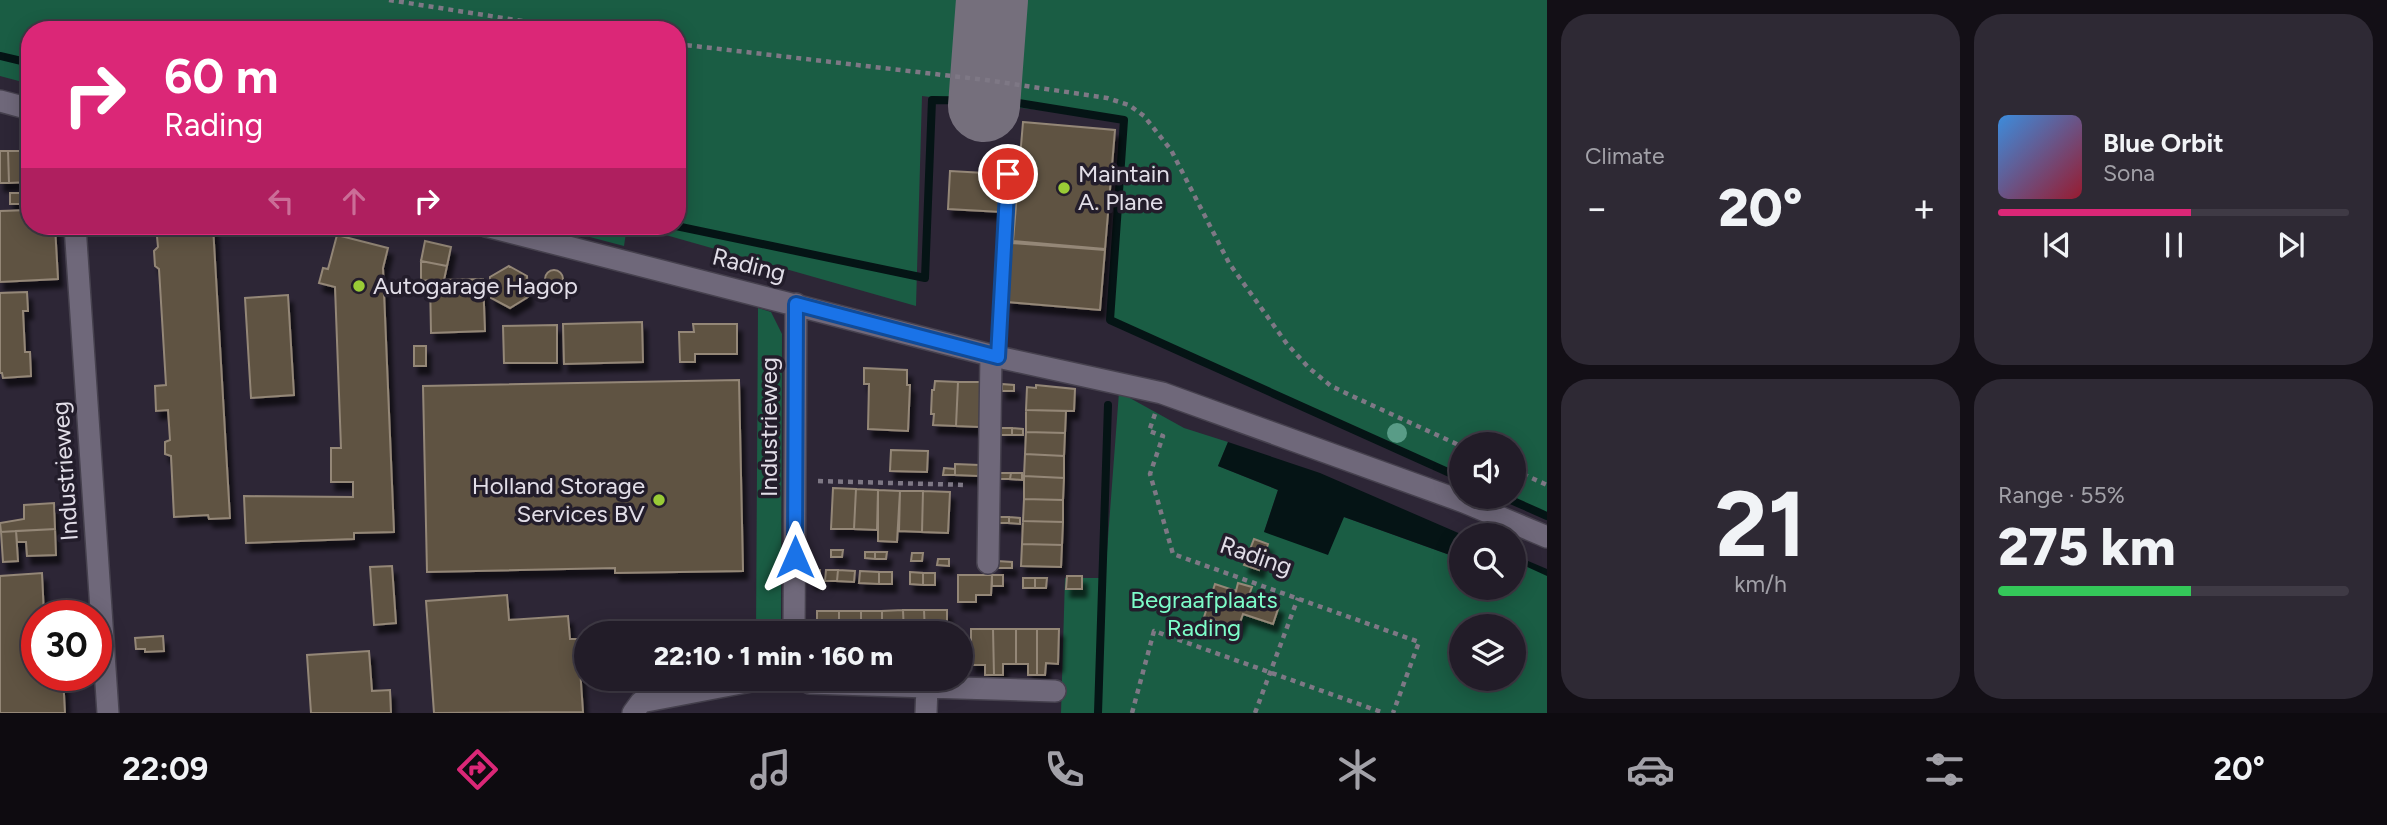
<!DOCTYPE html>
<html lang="en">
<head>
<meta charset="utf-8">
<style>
  :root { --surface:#221c28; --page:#2e2934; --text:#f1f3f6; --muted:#a2a1a8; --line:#3f3a45; --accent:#db2777 }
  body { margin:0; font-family:Figtree,sans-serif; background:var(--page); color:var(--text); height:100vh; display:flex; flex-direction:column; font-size:26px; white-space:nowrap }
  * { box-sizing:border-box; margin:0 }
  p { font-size:23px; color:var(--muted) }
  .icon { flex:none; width:38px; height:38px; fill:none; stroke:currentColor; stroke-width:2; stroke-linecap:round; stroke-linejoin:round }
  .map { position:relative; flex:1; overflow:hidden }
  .side { display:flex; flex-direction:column; gap:14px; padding:14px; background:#130f16; width:840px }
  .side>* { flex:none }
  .guide { position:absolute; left:21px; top:21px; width:665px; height:214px; border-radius:28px; box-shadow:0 4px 18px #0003,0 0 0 2px var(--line); background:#db2777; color:#fff; overflow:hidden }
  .controls { position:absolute; left:1449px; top:432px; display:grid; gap:14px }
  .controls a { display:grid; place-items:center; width:77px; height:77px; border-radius:50%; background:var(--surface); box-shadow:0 4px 18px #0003,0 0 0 2px var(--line); font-size:35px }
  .speed { position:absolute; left:21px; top:600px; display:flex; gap:14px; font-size:35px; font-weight:700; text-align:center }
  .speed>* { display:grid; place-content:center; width:91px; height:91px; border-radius:50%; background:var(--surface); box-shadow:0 4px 18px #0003,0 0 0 2px var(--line); line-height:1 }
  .speed .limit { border:10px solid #d22; background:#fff; color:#111 }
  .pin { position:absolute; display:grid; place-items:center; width:60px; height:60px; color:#fff; margin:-30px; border:4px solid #fff; border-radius:50%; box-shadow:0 2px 7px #0007 }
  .me { position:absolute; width:77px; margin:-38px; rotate:0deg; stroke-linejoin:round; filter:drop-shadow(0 0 5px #0008) }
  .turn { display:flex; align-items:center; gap:24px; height:147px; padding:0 28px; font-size:32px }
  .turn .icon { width:91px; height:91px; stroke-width:2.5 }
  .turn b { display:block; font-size:49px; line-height:60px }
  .lanes { display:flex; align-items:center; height:66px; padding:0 28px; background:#0003; justify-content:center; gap:35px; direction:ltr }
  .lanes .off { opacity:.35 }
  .big { font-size:52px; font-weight:800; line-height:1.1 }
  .side .widget { flex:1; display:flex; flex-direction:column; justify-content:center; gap:10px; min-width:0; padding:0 24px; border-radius:28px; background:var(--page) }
  .side .dial { align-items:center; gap:0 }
  .dial b { font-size:91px; line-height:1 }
  .song { display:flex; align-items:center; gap:21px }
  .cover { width:84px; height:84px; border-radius:10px; background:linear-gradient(135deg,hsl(210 70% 55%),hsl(350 70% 35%)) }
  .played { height:7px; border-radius:4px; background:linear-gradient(90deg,var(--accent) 55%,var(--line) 55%) }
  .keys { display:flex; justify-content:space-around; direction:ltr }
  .heat { display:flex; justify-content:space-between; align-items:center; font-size:38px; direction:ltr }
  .charge { height:10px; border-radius:5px; background:linear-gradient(90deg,#34c759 55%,var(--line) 0) }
  .side .tiles { flex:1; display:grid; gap:14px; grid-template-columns:repeat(2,1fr) }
  .trip { position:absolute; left:574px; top:621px; width:399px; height:70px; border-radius:35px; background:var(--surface); box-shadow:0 4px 18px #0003,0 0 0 2px var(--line); font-weight:800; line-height:70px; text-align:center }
  .dock { display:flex; height:112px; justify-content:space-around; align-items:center; background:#0e0b10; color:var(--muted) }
  .dock .icon { width:49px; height:49px }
  .dock .selected { color:var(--accent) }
  .dock b { font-size:32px; color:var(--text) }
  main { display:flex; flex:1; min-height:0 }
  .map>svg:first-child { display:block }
  .green { fill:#1a5d44; fill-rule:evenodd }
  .water { fill:#051415 }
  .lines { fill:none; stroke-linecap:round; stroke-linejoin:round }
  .stream { stroke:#051415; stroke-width:8 }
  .taxiway { stroke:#756f7c; stroke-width:72 }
  .building { fill:#5f5343; stroke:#948777; stroke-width:2; filter:url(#shadow) }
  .lane-casing { stroke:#46414e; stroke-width:16 }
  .street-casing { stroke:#46414e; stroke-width:24 }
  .path { stroke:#7e7885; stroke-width:4.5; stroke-dasharray:5 5; stroke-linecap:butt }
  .lane { stroke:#6f687a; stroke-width:12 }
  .street { stroke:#6f687a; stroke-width:21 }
  .tree { fill:#599c87 }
  .route-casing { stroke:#114b97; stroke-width:18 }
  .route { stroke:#1a73e8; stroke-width:12 }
  .poi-dot { fill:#99cb36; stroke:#231d2b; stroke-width:2.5 }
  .labels { text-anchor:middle; stroke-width:7; stroke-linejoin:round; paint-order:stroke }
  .poi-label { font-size:24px; fill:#e2dee8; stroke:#231d2b; text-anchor:start }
  .street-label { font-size:24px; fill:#e2dee8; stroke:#231d2b }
  .park-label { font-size:24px; fill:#7dfdc9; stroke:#231d2b }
</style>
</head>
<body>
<main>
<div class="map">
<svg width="1547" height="713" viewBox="0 0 1547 713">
  <defs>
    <filter id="shadow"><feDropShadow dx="4.5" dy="8" stdDeviation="2" flood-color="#0009"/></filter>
  </defs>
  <rect width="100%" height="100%" fill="#2d2636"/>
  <path class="green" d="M0,0H1547V517L1503,497H1514V444H1461V478L1112,322L1124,120L922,96L916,306L634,226H677V30H30V84L0,76Z
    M548,226H627L624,246Z
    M758,308L771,312L782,334L781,633H756Z
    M1119,392L1184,428L1228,442L1218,466L1278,490L1264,532L1344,517L1461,559V588H1514V556L1547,572V713H1061L1065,578H1105ZM1461,626H1514V679H1461Z"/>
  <path class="water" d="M1228,442L1320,473L1463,535L1461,536V559L1344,517L1328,555L1264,532L1278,490L1218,466Z
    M1514,555L1547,569V576L1514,561Z"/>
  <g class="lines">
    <path class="stream" d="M0,56L30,63
      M676,226L925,278L932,100L1006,101L1124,120L1110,320L1461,478
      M1504,497L1547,516
      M1098,713L1108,405"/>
    <path class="taxiway" d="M984,106L992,0"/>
  </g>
  <path class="building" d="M1023,122L1115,130L1105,249L1013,241Z
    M0,151H8L9,183H0Z
    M8,151H30V182L9,183Z
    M950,171L1002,174L1001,212L948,209Z
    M10,193H24L25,204H10Z
    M30,210V226H55L58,279L0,282V211Z
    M156,226H213L230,518L209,519L208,515L174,517L171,456L165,454V442L170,440L168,410L156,411L155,386L166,385L159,269L155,266L154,251L158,247Z
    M337,235L388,248L383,268L394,532L354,533V539L246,543L244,496L353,497V482H331V448H341L335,287L319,283L323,268L328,269Z
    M425,241L451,247L447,266L421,261Z
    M1012,243L1105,250L1100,310L1007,302Z
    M421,261L447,266L444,280L483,279L485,331L431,333L430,280L421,281Z
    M509,266L527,276L528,297L510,308L491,298L490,277Z
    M545 279a9 9 0 1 1 18 0a9 9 0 1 1-18 0Z
    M27,292L28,311H23L25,352H30L31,376L3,378L2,373H0V293Z
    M288,295L294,395L251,398L245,298Z
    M642,322L643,362L564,364L563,324Z
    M693,324H737V354H695V362H680L679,332H694Z
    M557,325V363H504L503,326Z
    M414,346H426V366H414Z
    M864,368L907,370V385H910L908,431L868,429L869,384H864Z
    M739,380L743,571L615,573V568L427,572L423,386Z
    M935,381L958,382L956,426L933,425L934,414H931L932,390H934Z
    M958,382H981L982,416H980L979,427L956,426Z
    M1002,384L1014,385V391H1002Z
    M1036,385L1075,389L1074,411L1026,410L1027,387L1036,388Z
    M1026,410L1066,411L1065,433L1026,432Z
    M1001,428H1012V435H1001Z
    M1012,428L1023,429V435H1012Z
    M1026,432L1065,433L1064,456L1025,454Z
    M891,450L928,451L927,472L890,471Z
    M1025,454L1064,456V478L1024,476Z
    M955,464L979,465L978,476L955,475Z
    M944,468L955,469V475H943Z
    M1000,473H1011L1010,479H999Z
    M1011,473H1022V480L1010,479Z
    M1024,476L1064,478L1063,500L1024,499Z
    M833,488L856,489L854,529H831Z
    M856,489L878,490L877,530L854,529Z
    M878,490L900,491L897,542L878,541Z
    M900,491H923L922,532L899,531Z
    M923,491L950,492L948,533L922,532Z
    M1024,499L1063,500V522L1023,521Z
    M54,503L55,529L1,532L0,523L24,519V505Z
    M999,517H1009V523H998Z
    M1009,517L1020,518V524L1009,523Z
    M1023,521L1063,522L1062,545L1022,544Z
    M55,529L56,555L27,556L26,542H17L16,531Z
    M16,531L18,561L3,562L1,532Z
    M1254,539L1268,544L1259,570L1244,565Z
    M1022,544L1062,545L1061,567L1021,566Z
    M831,550H843L842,557H831Z
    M865,552H875V559L865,558Z
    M875,552H887L886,559H875Z
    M912,553H923L922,561H911Z
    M938,559H949V566L937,565Z
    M997,561L1012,562V568H997Z
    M392,566L396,623L374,625L370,567Z
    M810,570H820V577L816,581H811Z
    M826,570H838L837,581H825Z
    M838,570L855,571L854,582L837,581Z
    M860,571L879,572V584L859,583Z
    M879,572H892V584H879Z
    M910,572L923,573V585L910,584Z
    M42,573L44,616H37V676H63L65,713H0V576Z
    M923,573H935V585H923Z
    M958,575H992L991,595H976V602H958Z
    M992,575H1003V586H992Z
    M1067,576H1082V589H1066Z
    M1023,578H1035V588H1023Z
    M1035,578H1047L1046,588H1035Z
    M1238,583L1252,587L1249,595L1279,606L1273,624L1243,614L1238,628L1204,617L1215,584L1236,591Z
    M507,595L509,620L568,616L570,639H578L583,712L434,713L426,601Z
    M903,610H924L925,634H904Z
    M903,610L904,634H882V611Z
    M924,610H947V634H925Z
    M817,611H839V634H817Z
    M839,611H861V634H839Z
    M861,611H882V634H861Z
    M971,629H993L994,675H985V665H971Z
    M993,629H1016V664H1003V675H994Z
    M1016,629H1037V675H1028V664H1016Z
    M1037,629H1059L1058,664L1046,663L1045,675H1037Z
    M163,636L164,651L145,652V649H136L135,638Z
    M369,651L372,691L390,690L391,713H311L307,655Z"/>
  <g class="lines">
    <g class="lane-casing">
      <path id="lane" d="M998,357L1008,174"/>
    </g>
    <g class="street-casing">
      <path id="street" d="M0,101L30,109
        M75,226L108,713
        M486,226L998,357L1162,393L1464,502L1547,537
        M988,563L991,355
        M794,634L796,304
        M803,679L810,683L927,687L926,713
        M927,687L1055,691
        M633,713L641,702L762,679"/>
    </g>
    <path class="path" d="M389,0L579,30
      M364,30L366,22
      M677,44L986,80L1107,98L1129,105L1144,116L1171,150L1229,263L1287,344L1309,368L1331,386L1352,396L1461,446
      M1155,414L1149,431L1163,436L1150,474L1173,554L1419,642L1393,713
      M1514,470L1547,485
      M818,481L967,485
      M1132,713L1154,631L1384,713
      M1255,713L1298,598"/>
    <use href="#lane" class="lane"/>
    <use href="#street" class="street"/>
  </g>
  <circle class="tree" cx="1397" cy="433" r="10"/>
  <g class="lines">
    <g class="route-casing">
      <path id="route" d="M795,557L796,304L998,357L1008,174"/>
    </g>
    <use href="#route" class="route"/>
  </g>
  <g class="poi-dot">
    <circle cx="1064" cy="188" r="7"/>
    <circle cx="359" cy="286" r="7"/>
    <circle cx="659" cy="500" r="7"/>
  </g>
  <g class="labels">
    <g class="poi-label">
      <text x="1078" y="182">Maintain<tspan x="1078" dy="28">A. Plane</tspan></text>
      <text x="373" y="294">Autogarage Hagop</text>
      <text x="645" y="494" text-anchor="end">Holland Storage<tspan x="645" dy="28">Services BV</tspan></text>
    </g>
    <g class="street-label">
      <text transform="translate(749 265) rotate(14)" y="8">Rading</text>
      <text transform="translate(769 427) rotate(-90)" y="8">Industrieweg</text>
      <text transform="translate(65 471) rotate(-94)" y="8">Industrieweg</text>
      <text transform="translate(1256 556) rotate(19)" y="8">Rading</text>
    </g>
    <g class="park-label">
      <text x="1204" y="608">Begraafplaats<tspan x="1204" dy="28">Rading</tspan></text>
    </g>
  </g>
</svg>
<div class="controls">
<a><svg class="icon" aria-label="sound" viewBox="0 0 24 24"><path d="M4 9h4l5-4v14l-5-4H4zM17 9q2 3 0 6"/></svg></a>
<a><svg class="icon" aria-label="search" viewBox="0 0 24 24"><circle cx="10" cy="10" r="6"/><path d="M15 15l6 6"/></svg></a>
<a><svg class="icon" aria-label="layers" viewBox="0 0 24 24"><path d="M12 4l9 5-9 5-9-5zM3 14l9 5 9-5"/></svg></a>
</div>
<div class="speed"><div class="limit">30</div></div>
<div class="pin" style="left:1008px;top:174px;background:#d93025"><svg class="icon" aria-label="arrive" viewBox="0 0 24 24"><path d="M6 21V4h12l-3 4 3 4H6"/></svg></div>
<svg class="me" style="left:795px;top:557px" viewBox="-20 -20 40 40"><path d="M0-17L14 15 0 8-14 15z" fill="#1a73e8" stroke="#fff" stroke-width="4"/></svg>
<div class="trip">22:10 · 1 min · 160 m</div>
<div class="guide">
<div class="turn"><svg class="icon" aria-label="right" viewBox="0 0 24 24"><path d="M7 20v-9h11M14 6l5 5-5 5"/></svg><div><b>60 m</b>Rading</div></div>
<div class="lanes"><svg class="icon off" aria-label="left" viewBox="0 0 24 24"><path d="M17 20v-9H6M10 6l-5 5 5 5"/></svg><svg class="icon off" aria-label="ahead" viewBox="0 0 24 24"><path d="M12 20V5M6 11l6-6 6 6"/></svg><svg class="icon" aria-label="right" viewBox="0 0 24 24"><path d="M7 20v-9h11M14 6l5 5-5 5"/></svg></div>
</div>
</div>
<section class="side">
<div class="tiles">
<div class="widget"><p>Climate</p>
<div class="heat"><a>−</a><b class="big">20°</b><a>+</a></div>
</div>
<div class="widget">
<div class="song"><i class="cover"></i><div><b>Blue Orbit</b><p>Sona</p></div></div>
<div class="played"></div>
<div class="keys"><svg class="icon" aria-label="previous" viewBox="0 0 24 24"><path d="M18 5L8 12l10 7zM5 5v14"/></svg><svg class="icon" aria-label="pause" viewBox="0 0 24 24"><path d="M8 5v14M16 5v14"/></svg><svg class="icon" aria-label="next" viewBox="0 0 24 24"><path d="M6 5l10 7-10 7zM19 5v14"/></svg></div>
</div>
<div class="widget dial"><b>21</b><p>km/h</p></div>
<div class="widget"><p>Range · 55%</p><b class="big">275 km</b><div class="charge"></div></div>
</div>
</section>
</main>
<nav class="dock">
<b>22:09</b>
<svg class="icon selected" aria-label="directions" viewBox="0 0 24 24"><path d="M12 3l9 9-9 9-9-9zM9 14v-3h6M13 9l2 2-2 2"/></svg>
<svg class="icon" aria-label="music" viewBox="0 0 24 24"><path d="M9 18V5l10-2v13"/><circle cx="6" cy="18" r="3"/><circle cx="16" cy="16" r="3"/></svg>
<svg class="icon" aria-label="phone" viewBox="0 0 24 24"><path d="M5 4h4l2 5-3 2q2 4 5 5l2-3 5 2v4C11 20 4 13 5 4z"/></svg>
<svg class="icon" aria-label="climate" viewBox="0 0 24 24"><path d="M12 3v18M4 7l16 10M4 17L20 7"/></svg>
<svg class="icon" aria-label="car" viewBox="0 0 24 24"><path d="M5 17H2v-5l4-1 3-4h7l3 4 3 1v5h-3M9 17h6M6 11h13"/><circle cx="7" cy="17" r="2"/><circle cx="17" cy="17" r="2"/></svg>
<svg class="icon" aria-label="filters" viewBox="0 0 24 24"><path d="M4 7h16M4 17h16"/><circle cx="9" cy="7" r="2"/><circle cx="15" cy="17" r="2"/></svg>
<b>20°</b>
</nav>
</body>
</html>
